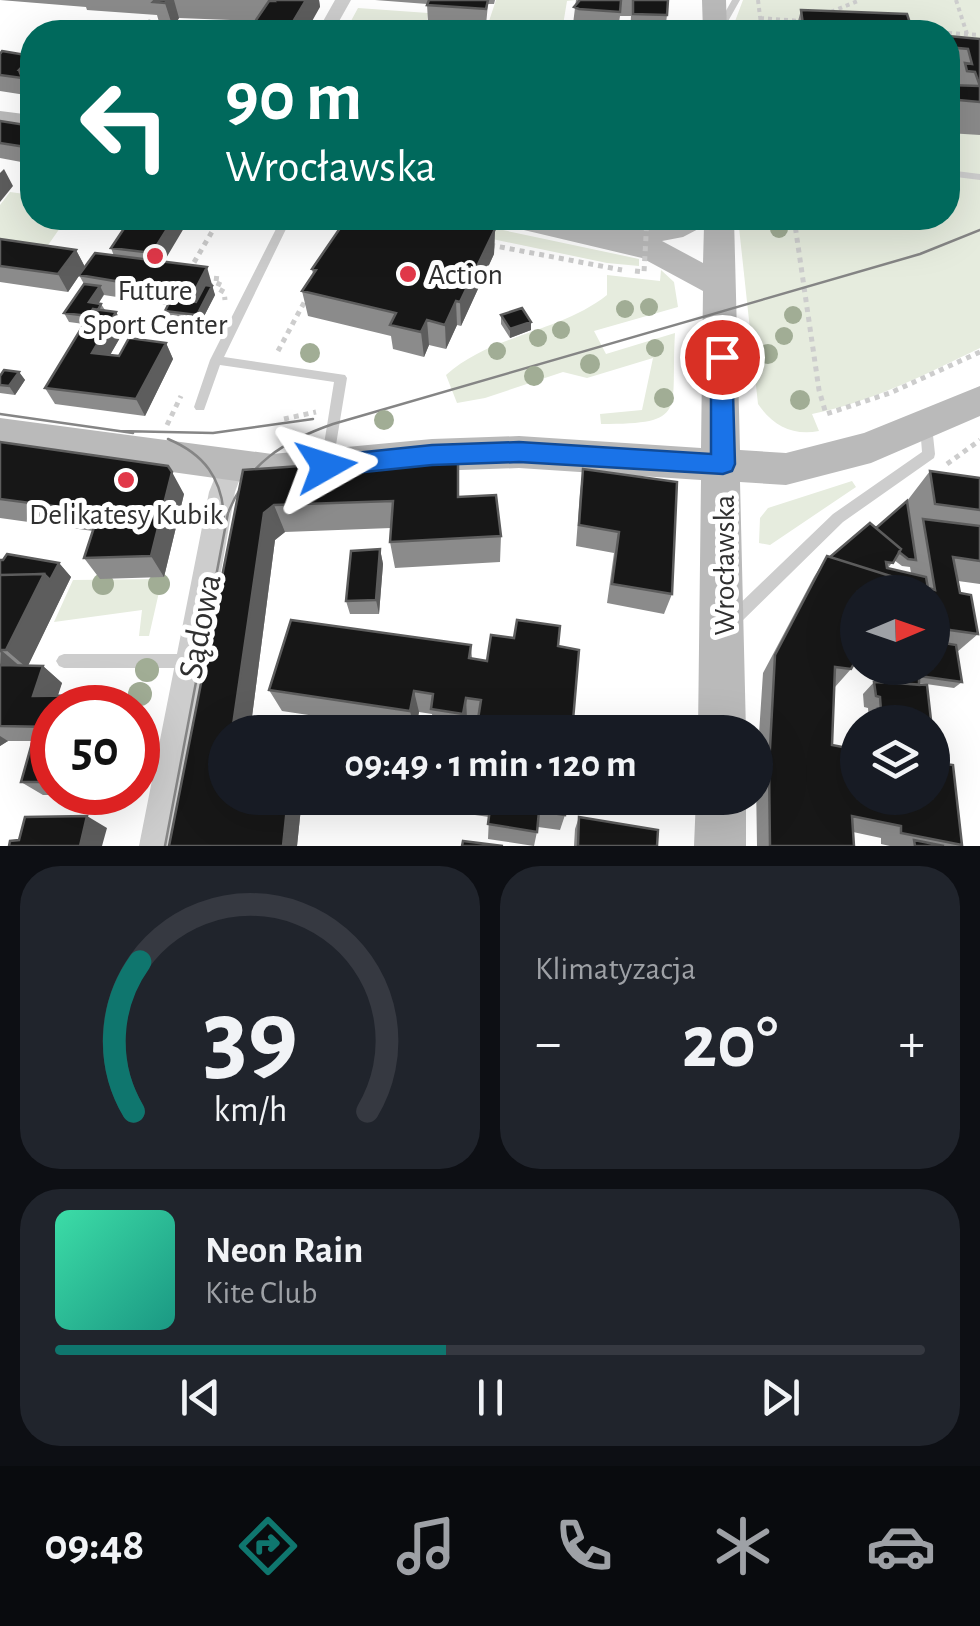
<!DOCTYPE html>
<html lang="pl">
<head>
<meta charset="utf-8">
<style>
  :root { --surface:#171b24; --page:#20242c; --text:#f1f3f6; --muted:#9ea1a6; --line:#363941; --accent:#0f766e }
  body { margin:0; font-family:"Alegreya Sans",sans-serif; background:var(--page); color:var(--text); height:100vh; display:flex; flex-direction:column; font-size:38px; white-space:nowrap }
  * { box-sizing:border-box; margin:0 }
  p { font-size:32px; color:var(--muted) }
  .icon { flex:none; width:55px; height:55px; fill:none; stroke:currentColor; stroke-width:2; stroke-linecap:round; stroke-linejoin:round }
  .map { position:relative; height:846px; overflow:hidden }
  .sheet { display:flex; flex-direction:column; gap:20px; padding:20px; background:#0d0f14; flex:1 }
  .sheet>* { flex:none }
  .banner { position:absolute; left:20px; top:20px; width:940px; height:210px; border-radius:40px; box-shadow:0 10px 40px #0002; background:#00695c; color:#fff; overflow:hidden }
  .needle { width:65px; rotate:88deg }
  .fabs { position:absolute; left:840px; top:575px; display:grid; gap:20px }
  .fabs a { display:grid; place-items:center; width:110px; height:110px; border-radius:50%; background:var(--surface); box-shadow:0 10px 40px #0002; font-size:50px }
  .speed { position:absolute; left:30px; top:685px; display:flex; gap:20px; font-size:50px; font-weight:700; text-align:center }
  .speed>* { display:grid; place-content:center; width:130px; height:130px; border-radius:50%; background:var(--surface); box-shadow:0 10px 40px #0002; line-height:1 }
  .speed .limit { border:15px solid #d22; background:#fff; color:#111 }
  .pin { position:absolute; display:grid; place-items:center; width:85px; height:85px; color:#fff; margin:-42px; border:5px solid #fff; border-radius:50%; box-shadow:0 2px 10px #0007 }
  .me { position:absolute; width:110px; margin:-55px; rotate:84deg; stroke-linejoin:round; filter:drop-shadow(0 0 8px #0008) }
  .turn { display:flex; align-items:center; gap:35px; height:210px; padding:0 40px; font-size:45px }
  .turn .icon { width:130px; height:130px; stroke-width:2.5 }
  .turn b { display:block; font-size:70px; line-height:85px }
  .big { font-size:75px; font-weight:700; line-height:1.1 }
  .sheet .tile { flex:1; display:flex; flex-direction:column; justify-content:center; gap:15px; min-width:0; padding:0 35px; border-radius:40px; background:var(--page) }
  .sheet .dial { align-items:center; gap:0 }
  .dial svg { height:260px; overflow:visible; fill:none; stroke:var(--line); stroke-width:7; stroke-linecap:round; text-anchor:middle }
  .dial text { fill:var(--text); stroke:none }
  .song { display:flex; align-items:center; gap:30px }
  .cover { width:120px; height:120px; border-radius:15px; background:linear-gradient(135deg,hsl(160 70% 55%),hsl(170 70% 35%)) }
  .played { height:10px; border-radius:5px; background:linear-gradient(90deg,var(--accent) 45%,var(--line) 45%) }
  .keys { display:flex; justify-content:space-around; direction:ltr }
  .heat { display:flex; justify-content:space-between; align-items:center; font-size:55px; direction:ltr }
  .sheet .tiles { flex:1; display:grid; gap:20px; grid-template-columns:1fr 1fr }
  .tile:last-child { grid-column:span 2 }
  .trip { position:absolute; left:208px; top:715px; width:565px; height:100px; border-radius:50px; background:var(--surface); box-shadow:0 10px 40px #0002; font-weight:700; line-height:100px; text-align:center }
  .tabs { display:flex; height:160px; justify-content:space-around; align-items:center; background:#090b0e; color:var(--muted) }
  .tabs .icon { width:70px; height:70px }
  .tabs .current { color:var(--accent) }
  .tabs b { font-size:45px; color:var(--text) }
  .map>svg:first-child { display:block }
  .green { fill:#e6ecde }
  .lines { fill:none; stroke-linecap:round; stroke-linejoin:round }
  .path-far1 { stroke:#cdcdcd; stroke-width:4; stroke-dasharray:4 4; stroke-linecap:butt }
  .path { stroke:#cdcdcd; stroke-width:5; stroke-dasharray:5 5; stroke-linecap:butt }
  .lane { fill:#cdcdcd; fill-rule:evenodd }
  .street { fill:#cdcdcd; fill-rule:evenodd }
  .secondary { fill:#bababa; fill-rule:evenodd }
  .tram { stroke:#858585; stroke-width:2.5 }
  .path-bridge { stroke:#cdcdcd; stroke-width:5; stroke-dasharray:5 5; stroke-linecap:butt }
  .tree { fill:#a1ad95 }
  .wall { fill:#8b8b8b; fill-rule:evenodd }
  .shaded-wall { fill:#5d5d5d }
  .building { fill:#171717; stroke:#5d5d5d; stroke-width:2.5 }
  .route { fill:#1a73e8; stroke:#114b97; stroke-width:2.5 }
  .poi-dot { fill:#e13849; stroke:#fff; stroke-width:4 }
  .labels { text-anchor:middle; stroke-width:10; stroke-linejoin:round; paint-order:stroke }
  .poi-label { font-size:30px; fill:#303030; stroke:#fff }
  .street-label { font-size:30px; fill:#303030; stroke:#fff }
  .near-street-label { font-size:35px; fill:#303030; stroke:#fff }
</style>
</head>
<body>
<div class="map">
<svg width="980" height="846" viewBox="0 0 980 846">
  <rect width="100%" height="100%" fill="#fff"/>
  <path class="green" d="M496,0H576L567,1L562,31L575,32H345L358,8L428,13L427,22L487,27Z
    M743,0H980V348C926,374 872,402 812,414L819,431C793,436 773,426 758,404L738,218H948V32H731Z
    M10,192L32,195V218H67L39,258L0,252V205Z
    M392,218H446L639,259V266L607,263Z
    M661,270L674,282L678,307L594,331L606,354L675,333C670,412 690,424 601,424L600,414L642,410L653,358L587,378L563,372L485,398L457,403L446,375C492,334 559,333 607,295V275L660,281Z
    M852,481L856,487L770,545L759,543L760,518L768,508Z
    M162,579L149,636H139L142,610L54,622L73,580Z"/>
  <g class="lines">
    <path class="path-far1" d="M758,0L762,32
      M956,0L967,34
      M831,12L860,0
      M760,18L801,21
      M666,30L693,32
      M910,30L945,32
      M948,33L980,35"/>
    <path class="path" d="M325,218H338
      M794,218L819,390L826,414L890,393L980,352
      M490,245L622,270
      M189,271L220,218
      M204,277L221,279L217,288L224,292L225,300
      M278,351L306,299
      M284,419L316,412
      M167,425L181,396
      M947,464L980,440"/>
    <path class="lane" d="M732,0H740L722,32H714Z
      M948,170L980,174V180L948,176Z
      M282,224L287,227L224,357L345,375L347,378L333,463L332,467L327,468L322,467L321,463L334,382L220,365L204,410H196L194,407L210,360L277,227Z
      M926,421L930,422L932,426L935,454L934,458L843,522L738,625L733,627L728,625L726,620L728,615L833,514L922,452L920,426L922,422Z
      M64,654H189L194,656L197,661L194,666L189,668H64L59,666L56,661L59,656Z"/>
    <path class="street" d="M335,0H351L333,32H317Z
      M232,454L241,457L245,465L235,492L173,846H139L209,492L223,457Z"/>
    <path class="secondary" d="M702,0H726L727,32H703Z
      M0,111L32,115V131L0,127Z
      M499,218H557L613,230L671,218H734L740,450L786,453L864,433L980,386V416L871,463L786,485L740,482L746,732H698L701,480L519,468L432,471L272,486L0,448V418L272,454L432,439L519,436L701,448L703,291L642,258L503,225ZM704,226L703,263L662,241L683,237Z
      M696,798H746V846H694Z"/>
    <path class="tram" d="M0,414L133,433
      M119,431L213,433L313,419
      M168,439C204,454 222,478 224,517
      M165,846L228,513C248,463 284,441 333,424L920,254L980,230"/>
    <path class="path-bridge" d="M635,271L644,272L647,218"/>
  </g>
  <g class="tree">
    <circle cx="779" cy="229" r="9"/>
    <circle cx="649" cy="307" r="9"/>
    <circle cx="625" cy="309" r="9"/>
    <circle cx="793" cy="315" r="9"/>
    <circle cx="561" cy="330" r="9"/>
    <circle cx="784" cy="336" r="9"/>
    <circle cx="538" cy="338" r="9"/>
    <circle cx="655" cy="348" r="9"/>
    <circle cx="497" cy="351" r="9"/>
    <circle cx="310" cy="353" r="10"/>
    <circle cx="768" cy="354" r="10"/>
    <circle cx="590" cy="364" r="10"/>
    <circle cx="534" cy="376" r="10"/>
    <circle cx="664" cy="398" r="10"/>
    <circle cx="800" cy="400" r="10"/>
    <circle cx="384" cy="420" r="10"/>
    <circle cx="103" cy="584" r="11"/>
    <circle cx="159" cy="584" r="11"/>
    <circle cx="147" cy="670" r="12"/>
    <circle cx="140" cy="694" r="12"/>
  </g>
  <path class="wall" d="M0,0H319L320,7L252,26L256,21L179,18L173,28L165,27L166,31L140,30L159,22L157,15L87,10L86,7Z
    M375,0H495L494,4H488L486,25L428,22L427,4Z
    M576,0H668L667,15L665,32L630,31L631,16H620L618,28L577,26L573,24Z
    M801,10L913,32H795Z
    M948,36L980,39V135L948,133V99L954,85L953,80H948Z
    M0,54L32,56V96L0,91Z
    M0,121L32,126V164L0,158Z
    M131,218L164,262L213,284L212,287L215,295L200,324L168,320L165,311L168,305L104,295L98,304H101L105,310L116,312L125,329L110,355L119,356L166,343L173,359L145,416L55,404L45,388L84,324L69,322L64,313L84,284L79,275L114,256L111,248Z
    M495,229L494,254L461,326L457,325L446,349L429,345L424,357L393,349L391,336L308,316L302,291L313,274L312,269Z
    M0,239L76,250L85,267L68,292L0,282Z
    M501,315L531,330L510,338L501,324Z
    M19,372L25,380L15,395L0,393V376Z
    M0,442L184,494L164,577L100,579L84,558L93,531L0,518Z
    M583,469L672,594L664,614L607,603L614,553L576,546L580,492Z
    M243,470L460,497L501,536L500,562L395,568L390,542L391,528L285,532L275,540L250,732H225V798H302L297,846H169Z
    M930,471L980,478V584L958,581L960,593L978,634L957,652L962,682L954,688L919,683L931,720L928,722H869L868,708L864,707L863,694L874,682L891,683L890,672L894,668L919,670V668H932V592H858L851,669L835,687L832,745L962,845L960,846H890L881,844V838L853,832L854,846H757L756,780L763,673L814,577L827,556L830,557L876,528L907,501ZM894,560L902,566L910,567L911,573L888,568Z
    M380,549L383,564L379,614H350L346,601Z
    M0,560L59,563L71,577L28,665L43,666L62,683L52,708V792H114V795H43L21,782L34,741H8L0,746Z
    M560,626L478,720L467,718L465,732L434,730L432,714L419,712L415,731L282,711L269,690L471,645L472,658L487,661L514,638Z
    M467,798L565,815L560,830L538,827L534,846L488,839L489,817L468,814Z
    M579,817L657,846H574L575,829Z"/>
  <path class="shaded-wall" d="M164,0H174L179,18L173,28Z
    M306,0H319L320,7L306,32H287Z
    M163,23L166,31L165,32H154Z
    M4,169L13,186L0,202V173Z
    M174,218H190L159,270L152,253Z
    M495,229L494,254L461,326L460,302Z
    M76,250L85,267L68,292L58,274Z
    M207,267L215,295L200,324L197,315L199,310L193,294Z
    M100,286L104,294L94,311L89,302Z
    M456,301L457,325L446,349L445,325Z
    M116,312L125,329L102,369L92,353Z
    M427,320L429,345L424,357L421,332Z
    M531,322V330L510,338V329Z
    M166,343L173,359L145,416L136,399Z
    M19,372L25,380L15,395L9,386Z
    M172,472L184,494L164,577L151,556Z
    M274,505L285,532L275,540L250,732H232L264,513Z
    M380,549L383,564L379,614L376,600Z
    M59,563L71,577L27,668L6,650L44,574Z
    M1,650L22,668L0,670Z
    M43,666L62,683L54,708L33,696Z
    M414,691L419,712L415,731L410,711Z
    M117,695L129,708H114Z
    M466,698L467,718L465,732L463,714Z
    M0,736L8,741L0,746Z
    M288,798H302L297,846H283Z
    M87,816L107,828L102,846H80Z"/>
  <path class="building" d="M155,0H168L165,3L153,2Z
    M273,0H306L287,32H198L205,22L252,26L269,1H274Z
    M429,0H488L486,9L427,5Z
    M580,0H621L620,12L579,9L574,7Z
    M633,0H668L667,15L633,14Z
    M801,10L907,14L913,32H804Z
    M149,21L163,23L154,32H138Z
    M116,27L140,30L137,32H110Z
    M948,36L980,39V102L948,99V85L980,86L975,72L967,71L965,63L972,64L968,49L948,47Z
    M2,51L32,56L19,70L22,78L0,75V54Z
    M32,57V73L19,70Z
    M0,121L32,126V148L0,143Z
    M131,218H174L152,253L111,248Z
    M347,218H454L492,225L495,229L460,302L456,301L445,325L427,320L421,332L390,325L396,313L302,291L316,270L312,269Z
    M0,239L76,250L58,274L0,266Z
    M95,253L207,267L193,294L79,275Z
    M84,284L100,286L89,302L101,304L98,310L93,309L88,316L64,313Z
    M205,285L212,286L197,315L165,311L171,299L196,302Z
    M522,308L531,322L510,329L501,315Z
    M93,309L116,312L92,353L119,356L129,338L166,343L136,399L45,388Z
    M4,370L19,372L9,386L0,385V376Z
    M0,442L168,466L172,472L151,556L84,558L99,512L0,499Z
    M458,455V497L496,495L501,536L390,542L393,501L274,505L264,513L232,732H225V798H288L283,846H169L243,470Z
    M583,469L677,482L672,594L612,584L619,532L579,525Z
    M930,471L980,478V510L935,504Z
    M907,501L916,560L908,559L899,552L901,549L876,528Z
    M923,519L980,526V561L953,557L960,593L971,595L978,634L936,628L932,615V592H858V657L851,669L835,667L832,745L858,750V798H932V762L953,765L962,845L901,833V826L852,816L854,846H770L769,766L775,655L827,556L935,590Z
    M870,523L901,549L893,563L886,562L887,568L926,577L928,588L830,557Z
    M380,549L376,600L346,601L351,551Z
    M7,554L59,563L50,580L44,574L0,575V560H3Z
    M44,574L6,650H1L0,652V575Z
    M291,620L471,645L469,658L487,661L491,635L514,638L517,620L560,626L558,646L579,650L572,732H476L481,700L466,698L463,714L431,709L433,694L414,691L410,711L269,690Z
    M932,641L956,645L962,682L919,676V685L898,683L896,668L927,671L926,668H932Z
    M0,665L43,666L33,696L117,695L114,708H52V782H21L32,743L51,727L0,726Z
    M874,682L927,685L931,720L881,711L880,697L876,696Z
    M467,798H566L565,815L539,811L537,832L488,824L491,801Z
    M87,816L80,846H9L10,841L19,840L25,817Z
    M579,817L658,830L657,846H578Z
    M914,840L944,846H915Z
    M463,841L503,846H462Z"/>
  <path class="route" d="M722,349L732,357L735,464L732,471L723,474L519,462L432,465L326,476L318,473L315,466L318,459L326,456L432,445L519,442L711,454V357Z"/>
  <g class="poi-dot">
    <circle cx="155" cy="256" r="10"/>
    <circle cx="408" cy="274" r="10"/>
    <circle cx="126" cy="480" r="10"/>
  </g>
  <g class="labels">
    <g class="poi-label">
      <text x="428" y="284" text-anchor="start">Action</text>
      <text x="155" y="300">Future<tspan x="155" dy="34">Sport Center</tspan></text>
      <text x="126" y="524">Delikatesy Kubik</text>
    </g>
    <g class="street-label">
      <text transform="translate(724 565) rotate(-90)" y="10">Wrocławska</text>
    </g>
    <g class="near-street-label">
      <text transform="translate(199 626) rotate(-79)" y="12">Sądowa</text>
    </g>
  </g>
</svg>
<div class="fabs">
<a><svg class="needle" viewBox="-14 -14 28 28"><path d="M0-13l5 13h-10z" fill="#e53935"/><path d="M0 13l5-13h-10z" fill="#9ea1a6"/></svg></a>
<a><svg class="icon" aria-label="layers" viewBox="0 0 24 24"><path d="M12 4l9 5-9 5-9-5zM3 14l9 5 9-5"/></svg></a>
</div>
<div class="speed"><div class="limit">50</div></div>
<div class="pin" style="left:722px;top:357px;background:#d93025"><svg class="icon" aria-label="arrive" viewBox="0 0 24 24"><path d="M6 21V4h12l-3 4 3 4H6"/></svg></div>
<svg class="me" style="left:326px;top:466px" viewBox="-20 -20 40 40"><path d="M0-17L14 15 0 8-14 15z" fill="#1a73e8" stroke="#fff" stroke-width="4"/></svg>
<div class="trip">09:49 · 1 min · 120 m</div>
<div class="banner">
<div class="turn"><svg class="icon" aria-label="left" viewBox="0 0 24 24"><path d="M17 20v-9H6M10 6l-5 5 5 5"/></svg><div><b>90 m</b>Wrocławska</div></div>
</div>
</div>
<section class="sheet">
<div class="tiles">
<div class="tile dial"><svg viewBox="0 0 100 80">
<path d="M14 69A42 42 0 1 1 86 69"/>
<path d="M14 69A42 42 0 0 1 16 23" stroke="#0f766e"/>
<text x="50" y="56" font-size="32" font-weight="700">39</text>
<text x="50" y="72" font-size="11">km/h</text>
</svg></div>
<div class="tile"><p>Klimatyzacja</p>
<div class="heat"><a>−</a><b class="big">20°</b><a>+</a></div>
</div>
<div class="tile">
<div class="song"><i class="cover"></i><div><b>Neon Rain</b><p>Kite Club</p></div></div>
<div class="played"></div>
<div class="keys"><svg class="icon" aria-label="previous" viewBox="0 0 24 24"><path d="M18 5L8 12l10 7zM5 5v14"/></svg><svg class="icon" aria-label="pause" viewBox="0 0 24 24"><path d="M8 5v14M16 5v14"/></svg><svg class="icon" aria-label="next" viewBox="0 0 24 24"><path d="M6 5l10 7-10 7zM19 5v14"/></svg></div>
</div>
</div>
</section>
<nav class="tabs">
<b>09:48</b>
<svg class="icon current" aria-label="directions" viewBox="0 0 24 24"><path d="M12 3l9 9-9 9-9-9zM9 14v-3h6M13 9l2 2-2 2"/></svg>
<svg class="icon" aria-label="music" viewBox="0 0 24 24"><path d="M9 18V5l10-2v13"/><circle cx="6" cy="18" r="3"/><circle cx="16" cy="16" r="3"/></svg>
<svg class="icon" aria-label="phone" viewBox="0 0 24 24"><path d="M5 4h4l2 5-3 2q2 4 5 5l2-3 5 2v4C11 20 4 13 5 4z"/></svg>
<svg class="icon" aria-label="climate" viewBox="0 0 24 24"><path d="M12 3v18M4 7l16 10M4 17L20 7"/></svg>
<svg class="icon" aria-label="car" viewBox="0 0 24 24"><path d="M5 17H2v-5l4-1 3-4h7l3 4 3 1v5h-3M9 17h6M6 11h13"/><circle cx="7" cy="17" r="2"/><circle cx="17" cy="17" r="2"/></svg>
</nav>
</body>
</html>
